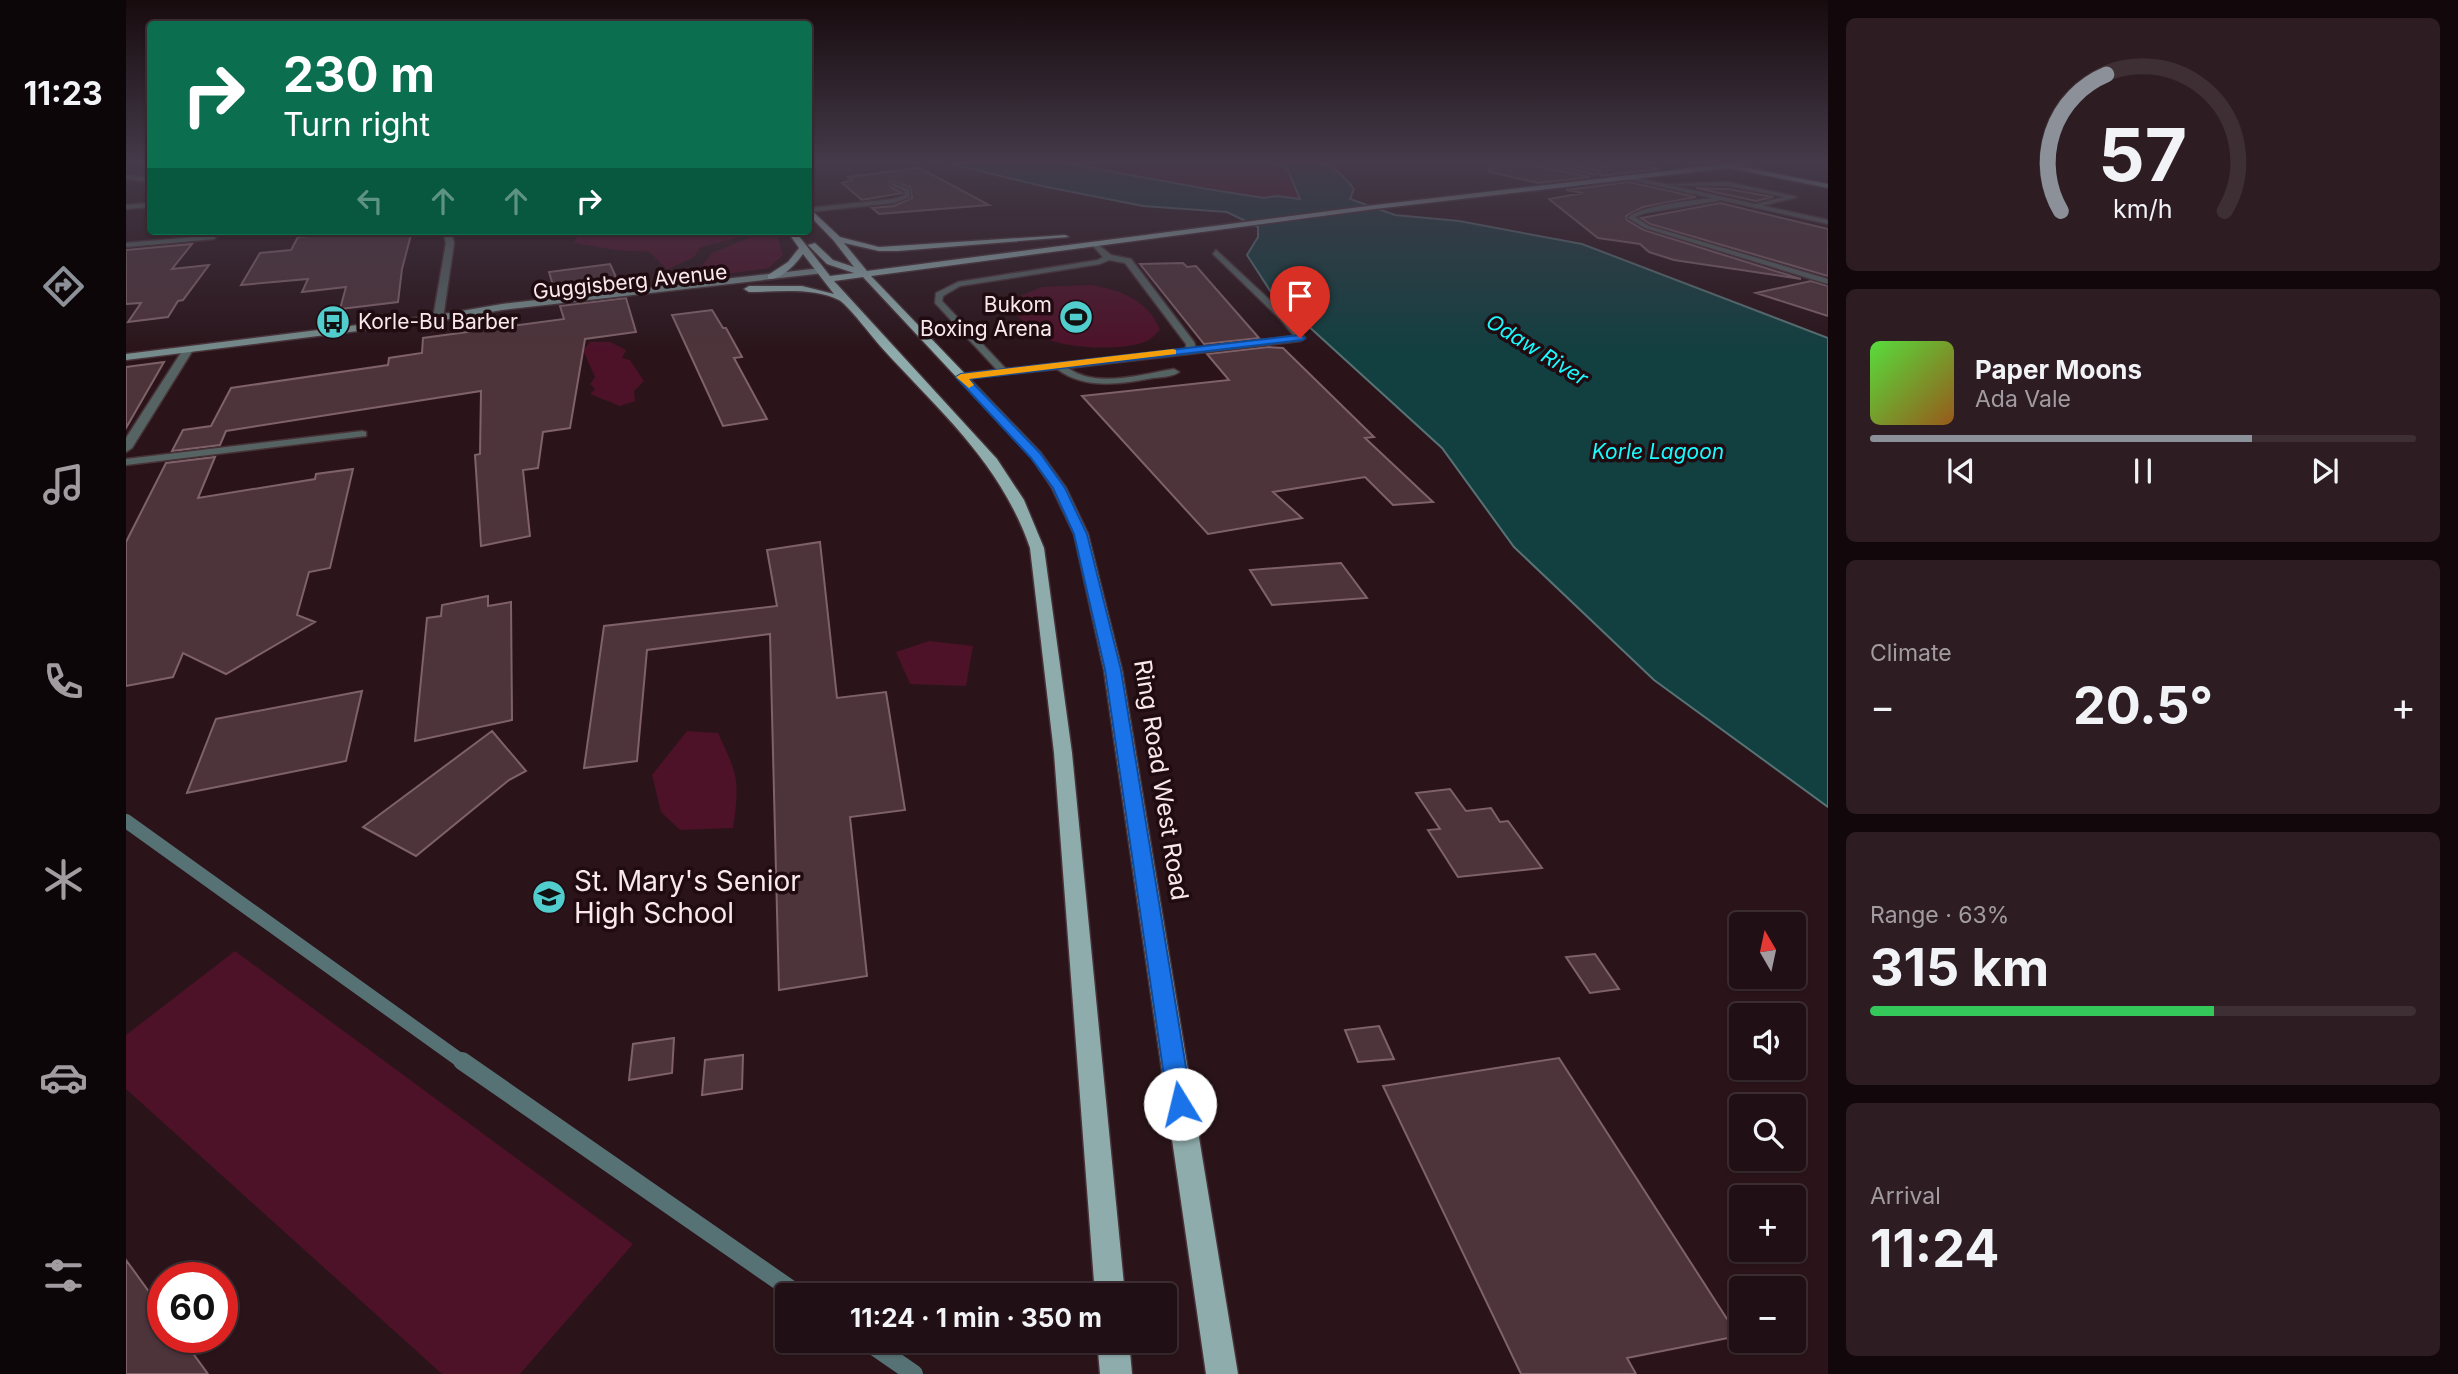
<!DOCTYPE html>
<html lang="en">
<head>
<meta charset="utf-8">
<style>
  :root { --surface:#200f14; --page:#2d1d22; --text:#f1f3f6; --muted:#a29ca0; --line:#3d2f34; --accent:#8c9099 }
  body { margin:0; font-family:Inter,sans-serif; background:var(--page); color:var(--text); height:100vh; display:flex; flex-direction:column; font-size:26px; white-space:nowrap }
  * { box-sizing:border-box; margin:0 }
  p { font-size:23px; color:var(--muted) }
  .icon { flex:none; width:38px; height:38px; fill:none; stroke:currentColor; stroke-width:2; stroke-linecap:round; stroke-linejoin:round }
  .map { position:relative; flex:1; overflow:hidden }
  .side { display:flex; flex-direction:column; gap:18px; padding:18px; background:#12080b; width:630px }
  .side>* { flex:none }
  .hud { position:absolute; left:21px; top:21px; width:665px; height:214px; border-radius:7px; box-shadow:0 2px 5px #0004,0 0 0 2px var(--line); background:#0b6e4f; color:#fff; overflow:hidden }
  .needle { width:46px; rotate:351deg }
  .fabs { position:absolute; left:1603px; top:912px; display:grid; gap:14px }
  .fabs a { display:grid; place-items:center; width:77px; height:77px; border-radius:7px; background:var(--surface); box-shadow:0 2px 5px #0004,0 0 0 2px var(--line); font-size:35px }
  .speed { position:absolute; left:21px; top:1262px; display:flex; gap:14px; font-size:35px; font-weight:700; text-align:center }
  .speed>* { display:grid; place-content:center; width:91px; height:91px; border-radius:50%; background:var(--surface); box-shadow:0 2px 5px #0004,0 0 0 2px var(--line); line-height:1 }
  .speed .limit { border:10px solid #d22; background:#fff; color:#111 }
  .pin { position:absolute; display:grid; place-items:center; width:60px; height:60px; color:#fff; margin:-72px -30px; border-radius:50% 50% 50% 0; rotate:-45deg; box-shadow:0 0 7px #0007 }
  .pin .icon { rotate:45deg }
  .me { position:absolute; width:77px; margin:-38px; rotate:351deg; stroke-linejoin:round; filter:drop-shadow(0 0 5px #0008) }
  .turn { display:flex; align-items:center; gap:24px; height:147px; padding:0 21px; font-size:32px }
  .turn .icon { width:91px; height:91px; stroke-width:2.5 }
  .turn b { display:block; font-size:49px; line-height:60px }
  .lanes { display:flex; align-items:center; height:66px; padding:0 21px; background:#0003; justify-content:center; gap:35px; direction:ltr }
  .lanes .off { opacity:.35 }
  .big { font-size:52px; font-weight:700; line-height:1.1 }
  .side .card { flex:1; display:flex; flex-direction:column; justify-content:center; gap:10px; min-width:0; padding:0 24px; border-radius:10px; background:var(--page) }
  .side .dial { align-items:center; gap:0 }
  .dial svg { height:182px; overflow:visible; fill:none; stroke:var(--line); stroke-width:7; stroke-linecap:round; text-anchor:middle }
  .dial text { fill:var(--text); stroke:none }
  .song { display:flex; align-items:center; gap:21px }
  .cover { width:84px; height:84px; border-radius:10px; background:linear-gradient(135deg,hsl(110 70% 55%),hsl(30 70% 35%)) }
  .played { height:7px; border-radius:4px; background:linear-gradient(90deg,var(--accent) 70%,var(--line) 70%) }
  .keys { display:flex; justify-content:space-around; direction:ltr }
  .heat { display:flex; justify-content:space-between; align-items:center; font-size:38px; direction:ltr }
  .charge { height:10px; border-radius:5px; background:linear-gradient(90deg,#34c759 63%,var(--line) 0) }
  .trip { position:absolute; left:649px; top:1283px; width:402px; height:70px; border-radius:7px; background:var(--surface); box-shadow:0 2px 5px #0004,0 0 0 2px var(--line); font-weight:700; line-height:70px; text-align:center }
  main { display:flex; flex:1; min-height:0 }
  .tabs { display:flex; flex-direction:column; width:126px; justify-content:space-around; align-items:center; background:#0d0608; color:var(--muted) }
  .tabs .icon { width:49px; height:49px }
  .tabs .active { color:var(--accent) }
  .tabs b { font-size:32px; color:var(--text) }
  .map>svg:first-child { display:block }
  .green { fill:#4d1128 }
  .water { fill:#123f40; stroke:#577274; stroke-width:2 }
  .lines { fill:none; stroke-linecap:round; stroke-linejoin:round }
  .stream-far1 { stroke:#577274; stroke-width:14 }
  .stream { stroke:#577274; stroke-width:18 }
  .building { fill:#4d333a; stroke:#7f6269; stroke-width:2 }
  .lane-casing { stroke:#473237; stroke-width:3 }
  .street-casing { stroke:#473237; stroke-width:3 }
  .secondary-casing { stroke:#473237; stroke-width:3 }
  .primary-casing { stroke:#473237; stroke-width:3 }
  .lane { fill:#556363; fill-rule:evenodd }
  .street { fill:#556363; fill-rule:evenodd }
  .secondary { fill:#768c8c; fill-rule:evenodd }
  .primary { fill:#8facac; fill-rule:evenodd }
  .route { fill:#1a73e8; stroke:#114b97; stroke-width:2 }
  .slow { fill:#f59e0b }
  .labels { text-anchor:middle; stroke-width:7; stroke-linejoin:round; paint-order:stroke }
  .far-street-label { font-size:21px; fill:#f9e8ec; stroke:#200b11 }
  .far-poi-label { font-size:21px; fill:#f9e8ec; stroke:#200b11; text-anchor:end }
  .far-water-label { font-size:21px; font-style:italic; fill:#1afafd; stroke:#200b11 }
  .street-label { font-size:24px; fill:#f9e8ec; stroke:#200b11 }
  .near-poi-label { font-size:28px; fill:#f9e8ec; stroke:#200b11; text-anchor:start }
</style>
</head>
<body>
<main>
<nav class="tabs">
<b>11:23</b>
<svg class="icon active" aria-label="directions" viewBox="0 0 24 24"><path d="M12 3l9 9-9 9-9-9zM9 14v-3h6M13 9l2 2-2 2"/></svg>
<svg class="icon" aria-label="music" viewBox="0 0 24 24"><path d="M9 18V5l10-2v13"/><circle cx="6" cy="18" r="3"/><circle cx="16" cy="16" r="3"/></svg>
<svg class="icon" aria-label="phone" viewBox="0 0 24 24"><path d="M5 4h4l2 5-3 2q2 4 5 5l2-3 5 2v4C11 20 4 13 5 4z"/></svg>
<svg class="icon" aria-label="climate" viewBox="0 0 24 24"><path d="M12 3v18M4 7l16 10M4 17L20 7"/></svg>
<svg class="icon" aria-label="car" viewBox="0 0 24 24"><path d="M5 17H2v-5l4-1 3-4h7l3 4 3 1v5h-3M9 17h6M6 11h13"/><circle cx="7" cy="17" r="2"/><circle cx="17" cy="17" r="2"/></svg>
<svg class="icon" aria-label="filters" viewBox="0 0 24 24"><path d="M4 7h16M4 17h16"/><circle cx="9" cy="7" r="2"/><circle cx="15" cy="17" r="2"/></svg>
</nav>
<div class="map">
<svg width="1702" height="1374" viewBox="0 0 1702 1374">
  <rect width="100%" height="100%" fill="#2a141a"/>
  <path class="green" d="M927,161H1146L1162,170L1175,199L1151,196L1138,198L1081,189Z
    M495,231H616L615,237L575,247L568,257L541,270L524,252L489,250L447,243L453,236Z
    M639,231L650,234L657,255L643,268L549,281L533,278L573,269L586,253Z
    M964,285C993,289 1024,301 1034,330C1030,333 1026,339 1021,341C995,352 934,349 910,334C899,327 888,312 883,300L916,287Z
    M464,342H484L500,350L496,358L504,360L518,381L508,391L509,401L494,406L464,394L469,389L464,384L469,377L457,350Z
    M803,641L847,646L840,686L784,684L770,652Z
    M561,731L592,733C612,776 614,780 607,828L554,830L535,812L526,775Z
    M109,951L507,1244L394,1374H316L0,1089V1035Z"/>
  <path class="water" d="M812,161H927L1081,189L1138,198L1151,196L1174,199L1162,170L1146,161C1182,161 1204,156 1228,189L1224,199L1269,215L1333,221L1456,244L1702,338V807L1528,680L1388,547L1316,448L1145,292L1121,255L1132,237V227L1101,212L1017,206L916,186Z"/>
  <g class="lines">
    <path class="stream-far1" d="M0,821L338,1063"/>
    <path class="stream" d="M336,1061L673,1295
      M739,1340L788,1374"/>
  </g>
  <path class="building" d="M1364,161H1401L1403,164L1464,177L1412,183L1363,172Z
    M1425,161H1447L1476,167L1508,163L1533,169L1475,176L1474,171Z
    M794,168L863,205L753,214L746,208L768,206L786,198L784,187L764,181L765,187L776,193L736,200L716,183L726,180L722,177Z
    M1503,182L1570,197L1517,207L1500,216L1501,220L1518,230L1675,279L1548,260L1523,252L1514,244L1472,238L1423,199L1457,193L1440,190Z
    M1570,188L1602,189L1647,197L1630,201Z
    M1594,203L1702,229V276L1524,224L1515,218Z
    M234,231H286L276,269L272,302L214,309L220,287L176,292L182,279L115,285L134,253L165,250L172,237Z
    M66,244L46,269L83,265L57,300L52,301L42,317L2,322L15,303L0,304V250Z
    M1057,263L1061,267L1070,266L1133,338L1078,344L1014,264Z
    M484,264L495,288L430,295L423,272Z
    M1685,281L1702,286V316L1630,293Z
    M500,298L510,332L459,339L444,428L417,432L412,468L397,470L404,536L355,546L349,455L354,454L355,391L100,431L94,445L46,451L57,430L85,426L105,388L262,365L263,358L296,353L297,338L438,319L434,306Z
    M586,310L597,328H600L616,357L608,358L641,419L597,426L546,315Z
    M1142,347L1157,348L1248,437L1239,438L1307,502L1267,505L1239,477L1147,492L1176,518L1082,534L956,396L1103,380L1081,354Z
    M38,362L0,428V367Z
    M89,457L72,498L189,479L190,474L227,469L204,568L183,572L171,615L189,622L100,674L57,653L47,677L0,686V542L40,463Z
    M694,542L711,698L760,692L779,810L724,817L741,976L653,990L644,634L521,650L511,761L458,768L478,626L651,606L641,550Z
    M1215,563L1241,598L1146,605L1124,570Z
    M362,596V606L385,602L386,720L289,741L301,618L315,616L316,605Z
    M236,691L220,761L61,793L90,719Z
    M366,731L400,771L383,780L290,856L237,827Z
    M1324,789L1340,811L1365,808L1374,822L1382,821L1416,868L1332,877L1302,830L1314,829L1290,793Z
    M1469,954L1493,989L1464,993L1440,957Z
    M1253,1026L1268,1059L1232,1062L1219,1030Z
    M548,1038L546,1073L503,1080L507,1044Z
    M617,1055L616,1089L576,1095L579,1060Z
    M1433,1058L1612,1336L1501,1358L1510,1374H1395L1257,1086Z
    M0,1260L37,1311V1337H55L82,1374H0Z"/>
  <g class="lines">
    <g class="lane-casing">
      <path id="lane" d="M1404,161H1414L1473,174L1470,176Z
        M1602,182L1671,197L1628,208L1626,205L1659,197L1602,186L1528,185Z
        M766,183L783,189L784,197L768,203L682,212L683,208L767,199L779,195L778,191L766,185Z
        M1594,198L1592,201L1519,213L1509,217L1523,226L1702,279V284L1519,228L1502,218C1511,206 1577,198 1594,198Z
        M24,203V207L0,209V205Z
        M91,235L88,239L0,247V243Z
        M969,242L985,255L1005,259L1068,342L1070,348L1168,336L1154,319L1087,254L1090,250L1160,315L1179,338L1174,341L942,368C971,389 1016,374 1048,369L1053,372C1046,377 1036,377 1027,378C995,384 959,390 931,369L832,379V375L835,374L871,370L809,303L810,293L832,282L972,260L977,257L965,244ZM983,260L999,263L1060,344V349L880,369L816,301L817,296L834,286L974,264Z
        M236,431L240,432V436L0,465V459Z"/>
    </g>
    <g class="street-casing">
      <path id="street" d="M0,175L24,178V182L0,179Z
        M1498,175L1702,220V224L1496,178Z
        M317,231H325L328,243L317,318L312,321L307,318L320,243Z
        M58,348L67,350L6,448L0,452V438Z"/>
    </g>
    <g class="secondary-casing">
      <path id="secondary" d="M1624,161H1635L1617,166L1614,164Z
        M695,268L699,271L698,273L376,310L312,321L0,360V354L312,315L376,304Z"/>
    </g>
    <g class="primary-casing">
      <path id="primary" d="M1617,162L1619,165L1613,166L1702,184V188L1603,168L1249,209L745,276L914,452L940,488L962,534L996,670L1112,1374H1080L978,670L948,534L926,488L906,458L737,277L708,281L871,459L898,500L918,548L946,753L999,1295H969L928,753L904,548C874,462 815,413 756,348C747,338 722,305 713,300C687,287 651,292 623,292L618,289L623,286H676L708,294L677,254C669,265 656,279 642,279V275L662,262L673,248L661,231H669L704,276L728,273L701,264L682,245L689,243L707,260L728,267L708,241L682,214V207L714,237L753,247L939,235L943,237L772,251H753L718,243L741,271L1249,205Z
        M971,1340H1003L1006,1374H974Z"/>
    </g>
    <use href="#lane" class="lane"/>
    <use href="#street" class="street"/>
    <use href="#secondary" class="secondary"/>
    <use href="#primary" class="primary"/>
  </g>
  <linearGradient id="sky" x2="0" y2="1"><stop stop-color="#170b0e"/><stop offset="0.46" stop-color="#443a49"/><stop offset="1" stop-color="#443a49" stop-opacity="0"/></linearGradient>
  <rect width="1702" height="353" fill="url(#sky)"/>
  <path class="route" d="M1174,335L1179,338L1177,340L843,379L914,453L939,488L961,534L995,670L1066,1104L1062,1112L1054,1116L1045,1112L1042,1104L979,670L948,534L927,488L905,458L830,377L835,374Z"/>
  <path class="slow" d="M1047,349L1050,350V354L843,379L848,385L843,388L830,377L835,374Z"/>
  <defs>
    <g id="stadium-disc" transform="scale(1.75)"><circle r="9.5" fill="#52cdce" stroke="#200b11"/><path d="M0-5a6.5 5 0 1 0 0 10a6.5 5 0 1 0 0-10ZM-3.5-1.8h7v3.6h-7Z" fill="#111"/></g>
    <g id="bus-disc" transform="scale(1.75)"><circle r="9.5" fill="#52cdce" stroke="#200b11"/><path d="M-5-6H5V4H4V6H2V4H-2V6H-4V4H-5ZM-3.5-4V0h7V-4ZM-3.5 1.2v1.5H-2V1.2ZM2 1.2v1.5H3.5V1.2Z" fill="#111"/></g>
    <g id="school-disc" transform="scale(1.75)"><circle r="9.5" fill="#52cdce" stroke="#200b11"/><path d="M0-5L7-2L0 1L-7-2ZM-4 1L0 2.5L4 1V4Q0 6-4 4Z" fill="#111"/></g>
  </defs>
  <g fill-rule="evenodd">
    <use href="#stadium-disc" x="950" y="317"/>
    <use href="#bus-disc" x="207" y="322"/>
    <use href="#school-disc" x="423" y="897"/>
  </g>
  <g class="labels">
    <g class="far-street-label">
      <text transform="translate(504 282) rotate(-6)" y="7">Guggisberg Avenue</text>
    </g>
    <g class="far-poi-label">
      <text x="926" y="312">Bukom<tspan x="926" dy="24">Boxing Arena</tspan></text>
      <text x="232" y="329" text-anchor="start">Korle-Bu Barber</text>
    </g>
    <g class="far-water-label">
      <text transform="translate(1411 350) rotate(32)" y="7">Odaw River</text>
      <text x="1532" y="459">Korle Lagoon</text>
    </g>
    <g class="street-label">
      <text transform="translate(1035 780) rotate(81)" y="8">Ring Road West Road</text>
    </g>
    <g class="near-poi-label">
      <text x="448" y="891">St. Mary's Senior<tspan x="448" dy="32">High School</tspan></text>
    </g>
  </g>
</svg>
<div class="fabs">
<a><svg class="needle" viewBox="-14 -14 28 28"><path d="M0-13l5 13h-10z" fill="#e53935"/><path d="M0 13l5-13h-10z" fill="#a29ca0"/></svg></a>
<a><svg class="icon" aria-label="sound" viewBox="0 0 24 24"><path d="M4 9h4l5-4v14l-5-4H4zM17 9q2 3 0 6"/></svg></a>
<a><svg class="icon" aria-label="search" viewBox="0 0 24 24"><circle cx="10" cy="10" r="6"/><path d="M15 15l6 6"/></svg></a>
<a>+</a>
<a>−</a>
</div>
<div class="speed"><div class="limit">60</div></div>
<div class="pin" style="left:1174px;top:338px;background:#d93025"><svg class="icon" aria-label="arrive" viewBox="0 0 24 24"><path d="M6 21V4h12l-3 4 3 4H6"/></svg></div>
<svg class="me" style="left:1054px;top:1104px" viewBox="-20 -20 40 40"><circle r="19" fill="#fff"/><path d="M0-13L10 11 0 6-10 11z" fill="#1a73e8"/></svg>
<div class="trip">11:24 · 1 min · 350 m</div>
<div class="hud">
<div class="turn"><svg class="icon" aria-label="right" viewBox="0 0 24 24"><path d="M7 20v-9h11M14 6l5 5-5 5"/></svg><div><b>230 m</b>Turn right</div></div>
<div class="lanes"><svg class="icon off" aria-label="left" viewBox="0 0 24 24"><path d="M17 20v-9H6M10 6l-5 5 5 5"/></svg><svg class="icon off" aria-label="ahead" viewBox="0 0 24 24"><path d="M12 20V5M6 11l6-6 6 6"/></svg><svg class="icon off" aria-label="ahead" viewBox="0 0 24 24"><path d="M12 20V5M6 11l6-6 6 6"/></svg><svg class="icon" aria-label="right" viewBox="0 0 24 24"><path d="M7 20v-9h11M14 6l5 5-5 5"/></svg></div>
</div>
</div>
<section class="side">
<div class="card dial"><svg viewBox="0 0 100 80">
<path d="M14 69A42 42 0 1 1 86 69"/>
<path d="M14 69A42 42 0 0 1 34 9" stroke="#8c9099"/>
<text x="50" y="56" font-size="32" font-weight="700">57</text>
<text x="50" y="72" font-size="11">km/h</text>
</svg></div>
<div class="card">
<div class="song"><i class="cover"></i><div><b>Paper Moons</b><p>Ada Vale</p></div></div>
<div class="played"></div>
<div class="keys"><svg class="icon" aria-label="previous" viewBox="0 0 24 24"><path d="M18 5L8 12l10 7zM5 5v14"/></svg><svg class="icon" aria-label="pause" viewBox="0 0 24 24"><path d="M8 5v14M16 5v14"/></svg><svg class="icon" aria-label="next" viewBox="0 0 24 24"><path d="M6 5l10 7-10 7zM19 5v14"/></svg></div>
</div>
<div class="card"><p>Climate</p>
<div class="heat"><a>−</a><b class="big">20.5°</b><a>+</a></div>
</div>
<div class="card"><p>Range · 63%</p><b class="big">315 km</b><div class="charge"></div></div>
<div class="card"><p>Arrival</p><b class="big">11:24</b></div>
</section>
</main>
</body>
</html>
